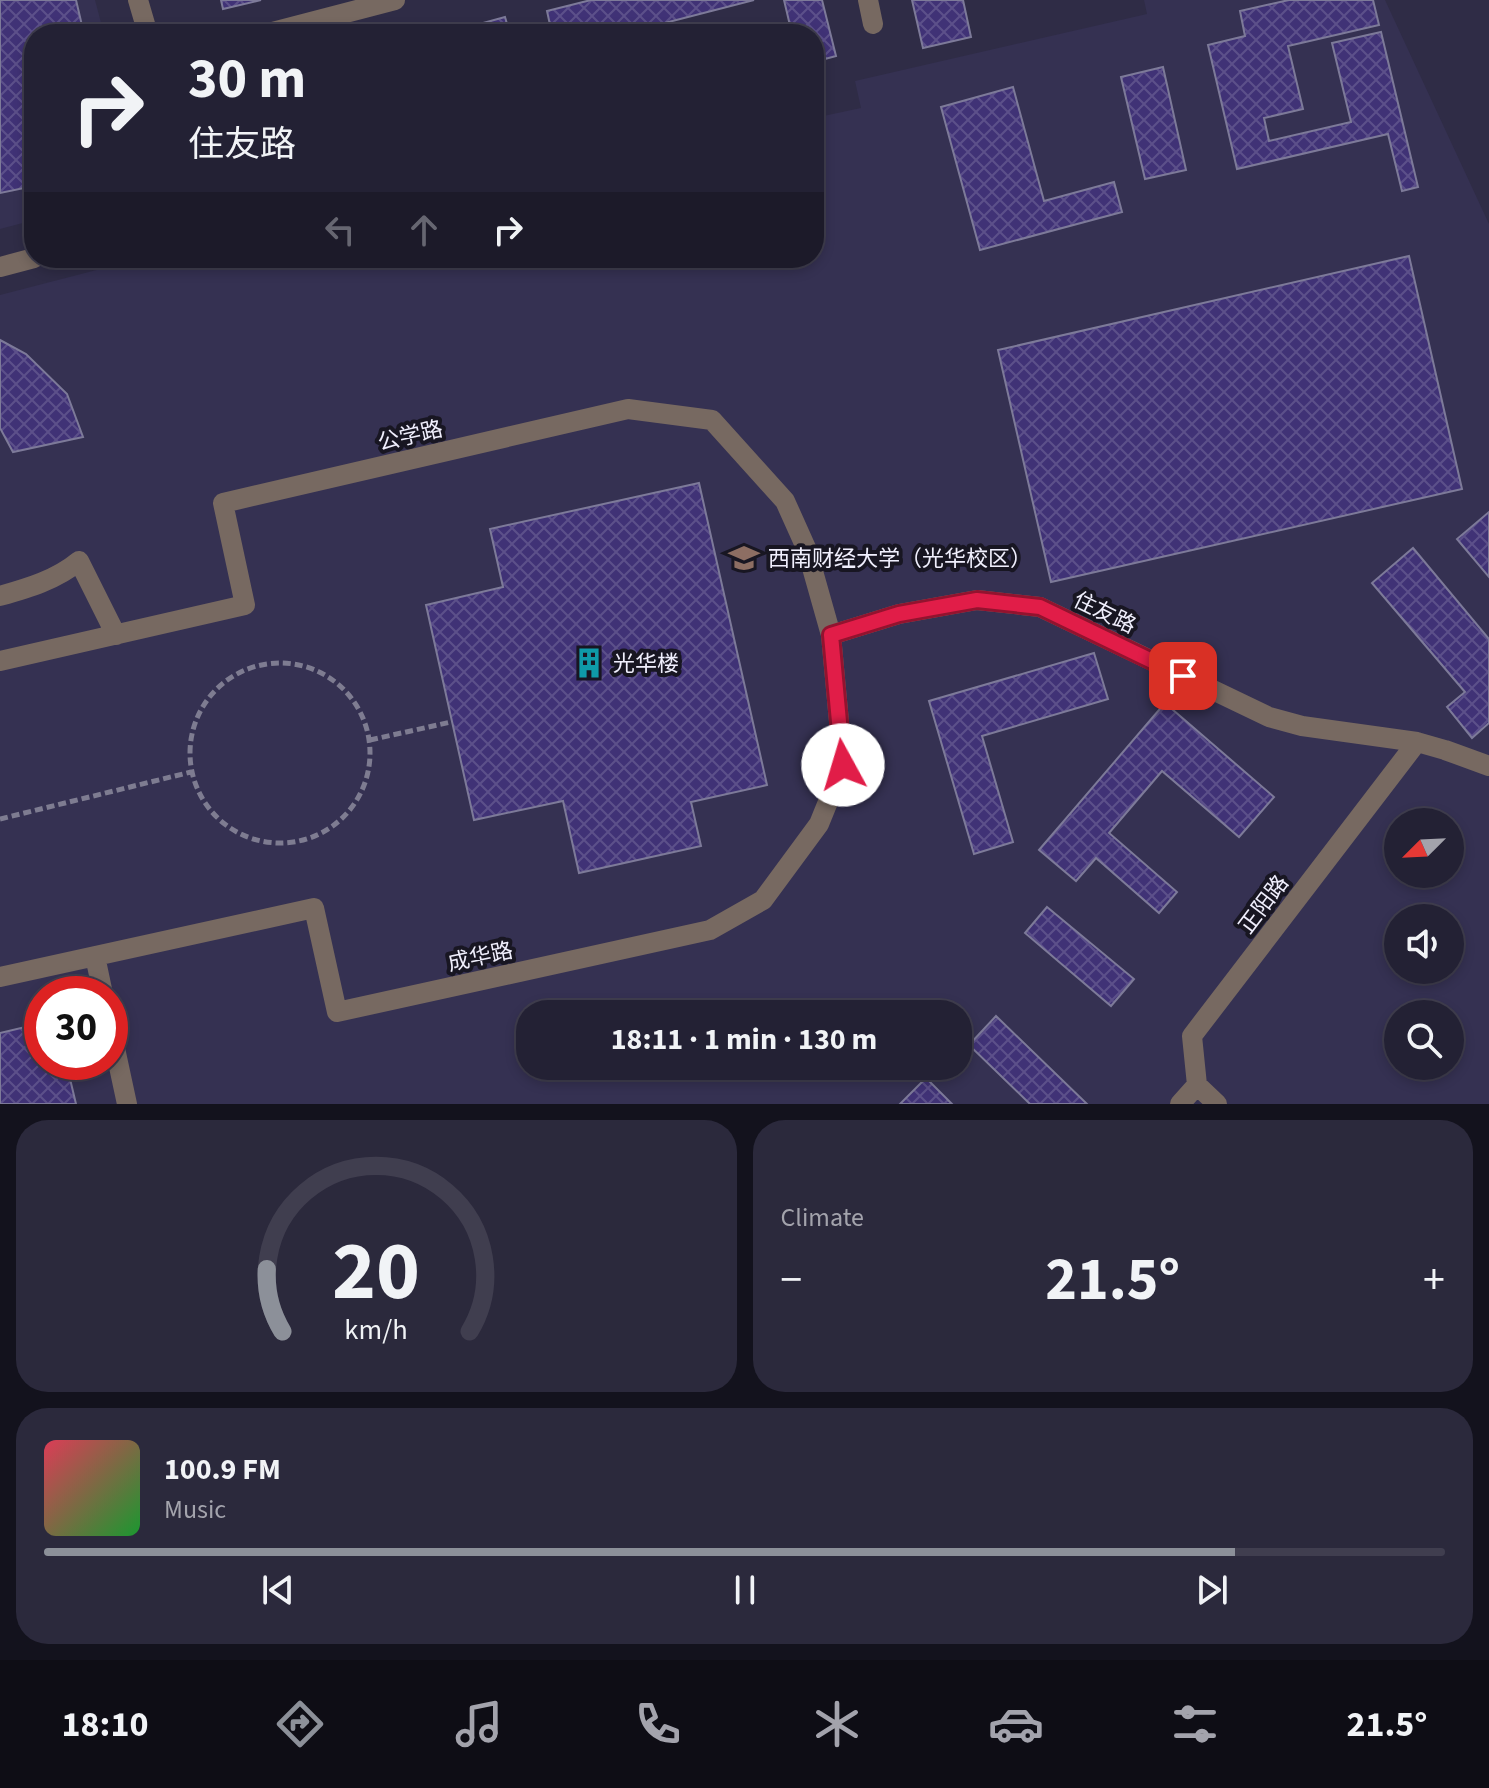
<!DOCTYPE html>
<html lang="en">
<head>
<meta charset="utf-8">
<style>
  :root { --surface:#232134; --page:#2b293c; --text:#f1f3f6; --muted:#a3a3ac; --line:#403e4f; --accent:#8c9099 }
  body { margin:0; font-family:"Source Sans 3","Noto Sans SC",sans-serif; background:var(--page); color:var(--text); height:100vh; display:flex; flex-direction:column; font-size:30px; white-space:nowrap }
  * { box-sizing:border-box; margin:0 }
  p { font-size:26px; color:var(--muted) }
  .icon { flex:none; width:44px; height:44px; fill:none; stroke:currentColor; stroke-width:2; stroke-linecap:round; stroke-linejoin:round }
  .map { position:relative; height:1104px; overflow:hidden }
  .sheet { display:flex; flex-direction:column; gap:16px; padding:16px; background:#13121d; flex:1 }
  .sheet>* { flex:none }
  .hud { position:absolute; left:24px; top:24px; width:800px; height:244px; border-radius:32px; box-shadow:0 4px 12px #0003,0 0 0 2px var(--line); background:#232134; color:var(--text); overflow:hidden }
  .needle { width:52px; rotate:246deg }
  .fabs { position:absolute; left:1384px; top:808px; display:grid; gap:16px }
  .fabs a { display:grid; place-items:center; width:80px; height:80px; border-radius:50%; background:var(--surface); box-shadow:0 4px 12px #0003,0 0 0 2px var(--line); font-size:40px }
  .speed { position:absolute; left:24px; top:976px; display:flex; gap:16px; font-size:40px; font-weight:700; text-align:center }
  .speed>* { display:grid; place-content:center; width:104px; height:104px; border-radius:50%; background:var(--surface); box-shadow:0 4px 12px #0003,0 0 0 2px var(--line); line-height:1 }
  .speed .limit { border:12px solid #d22; background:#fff; color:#111 }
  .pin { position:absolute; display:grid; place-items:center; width:68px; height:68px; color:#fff; margin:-34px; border-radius:16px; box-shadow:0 4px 12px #0006 }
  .me { position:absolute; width:88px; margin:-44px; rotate:354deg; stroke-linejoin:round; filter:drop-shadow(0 0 6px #0008) }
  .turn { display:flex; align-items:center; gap:28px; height:168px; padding:0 32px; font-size:36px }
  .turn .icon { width:104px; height:104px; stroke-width:2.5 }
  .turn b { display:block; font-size:56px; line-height:68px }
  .lanes { display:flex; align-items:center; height:76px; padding:0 32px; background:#0003; justify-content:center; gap:40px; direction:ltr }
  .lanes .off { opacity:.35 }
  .big { font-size:60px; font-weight:700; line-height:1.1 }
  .sheet .card { flex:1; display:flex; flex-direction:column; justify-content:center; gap:12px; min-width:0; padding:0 28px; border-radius:32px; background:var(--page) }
  .sheet .dial { align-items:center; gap:0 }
  .dial svg { height:208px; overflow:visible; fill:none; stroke:var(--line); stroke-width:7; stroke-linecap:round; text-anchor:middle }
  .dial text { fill:var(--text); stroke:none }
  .song { display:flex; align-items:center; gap:24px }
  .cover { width:96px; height:96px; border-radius:12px; background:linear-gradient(135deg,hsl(350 70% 55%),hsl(130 70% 35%)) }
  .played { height:8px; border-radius:4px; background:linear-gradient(90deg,var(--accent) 85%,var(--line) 85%) }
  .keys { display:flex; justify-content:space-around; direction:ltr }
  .heat { display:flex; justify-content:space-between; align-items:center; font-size:44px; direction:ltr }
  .sheet .tiles { flex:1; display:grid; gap:16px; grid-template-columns:1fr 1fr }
  .card:last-child { grid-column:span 2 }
  .trip { position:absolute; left:516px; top:1000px; width:456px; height:80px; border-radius:32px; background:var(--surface); box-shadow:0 4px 12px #0003,0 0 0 2px var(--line); font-weight:700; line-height:80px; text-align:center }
  .menu { display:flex; height:128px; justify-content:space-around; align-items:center; background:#0e0d15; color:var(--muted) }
  .menu .icon { width:56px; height:56px }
  .menu .on { color:var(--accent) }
  .menu b { font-size:36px; color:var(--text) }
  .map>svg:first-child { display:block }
  .built { fill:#353152; fill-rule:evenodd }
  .building { fill:url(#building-cross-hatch); stroke:#7d7a99; stroke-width:2 }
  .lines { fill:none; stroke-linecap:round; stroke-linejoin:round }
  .path { stroke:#7e7c91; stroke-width:5; stroke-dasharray:8 4; stroke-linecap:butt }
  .minor { stroke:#776961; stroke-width:20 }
  .route-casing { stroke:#92132f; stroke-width:20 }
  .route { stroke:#e11d48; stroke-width:14 }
  .labels { text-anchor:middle; stroke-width:8; stroke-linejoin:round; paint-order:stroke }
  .street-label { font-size:22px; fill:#f0effd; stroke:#181622 }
  .poi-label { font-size:22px; fill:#f0effd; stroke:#181622; text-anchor:start }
</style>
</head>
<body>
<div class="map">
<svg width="1489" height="1104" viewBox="0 0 1489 1104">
  <defs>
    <pattern id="building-cross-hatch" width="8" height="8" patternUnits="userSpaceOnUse" patternTransform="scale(2)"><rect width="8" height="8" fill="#403276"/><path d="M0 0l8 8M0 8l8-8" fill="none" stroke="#5c508a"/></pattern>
  </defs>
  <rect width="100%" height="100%" fill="#2f2c46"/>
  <path class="built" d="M0,0H95L104,34H34V220L0,229Z
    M1144,0H1385L1489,224V1104H0V295L143,258H814V118L861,108L855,81L1147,14ZM1398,822H1450V874H1398ZM1398,918H1450V970H1398ZM42,994H110V1062H42ZM530,1014H958V1066H530ZM1398,1014H1450V1066H1398Z"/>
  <path class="building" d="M0,0H76L84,34H34V186L0,193Z
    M221,0H261L223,9Z
    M591,0H754L622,34H552L547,11Z
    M784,0H822L836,56L814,62V34H792Z
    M912,0H963L971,37L923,48Z
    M1289,0H1373L1379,25L1288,46L1303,109L1264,118L1269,141L1351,122L1332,43L1381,32L1418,187L1402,191L1388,134L1237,169L1208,45L1245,36L1240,11Z
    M505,17L510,34H443Z
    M1163,67L1186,170L1145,179L1121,77Z
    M1013,87L1044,201L1114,182L1122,212L980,250L941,107Z
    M1409,256L1462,489L1051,582L998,350Z
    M0,340L26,354L67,394L83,437L13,452L0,428Z
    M699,483L767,785L691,802L701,846L579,873L563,801L474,820L426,605L503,587L490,529Z
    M1489,512V577L1457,539Z
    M1413,548L1489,639V723L1472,738L1447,707L1465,692L1372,583Z
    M1094,653L1108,699L982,736L1013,842L974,854L929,701Z
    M1165,703L1274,797L1239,837L1162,771L1109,833L1177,892L1159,913L1096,858L1076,881L1039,850Z
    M1047,907L1134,979L1111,1006L1025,933Z
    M996,1016L1087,1104H1030L969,1045Z
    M42,1023V1062H66L76,1104H0V1033Z
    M926,1078L952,1104H900Z"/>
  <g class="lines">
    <path class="path" d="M190 753a90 90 0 1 1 180 0a90 90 0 1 1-180 0Z
      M370,740L451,722
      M0,819L191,772"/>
    <path class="minor" d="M138,0L148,34
      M868,0L873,24
      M265,34L395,0
      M0,267L34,258
      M0,596C28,588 56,580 79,561L116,635
      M831,635L899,614L977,600L1040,607L1269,717L1302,726L1417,742L1445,750L1489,766
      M0,661L245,605L223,503L628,409L712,420L785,501L807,550L831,635L843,765L819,824L763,900L710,930L337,1012L314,908L0,977
      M95,956L103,994
      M110,1025L127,1104
      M1197,1085L1217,1104
      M1180,1104L1197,1085L1192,1036L1417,742"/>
  </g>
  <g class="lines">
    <g class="route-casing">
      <path id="route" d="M843,765L831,635L899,614L977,600L1040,607L1183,676"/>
    </g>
    <use href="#route" class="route"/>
  </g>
  <defs>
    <g id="university-bare" transform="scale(2.4)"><path d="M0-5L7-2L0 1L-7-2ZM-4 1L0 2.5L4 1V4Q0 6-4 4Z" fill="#8d6e63" stroke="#181622" stroke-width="2.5" paint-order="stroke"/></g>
    <g id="building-bare" transform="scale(2.4)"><path d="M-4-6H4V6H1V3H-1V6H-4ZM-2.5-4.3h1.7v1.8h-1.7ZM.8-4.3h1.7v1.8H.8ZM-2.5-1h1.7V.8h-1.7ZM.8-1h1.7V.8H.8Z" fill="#0f9aa8" stroke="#181622" stroke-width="2.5" paint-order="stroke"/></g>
  </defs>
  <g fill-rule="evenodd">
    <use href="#university-bare" x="744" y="558"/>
    <use href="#building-bare" x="589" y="663"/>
  </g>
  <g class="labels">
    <g class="street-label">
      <text transform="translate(410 435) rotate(-13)" y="8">公学路</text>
      <text transform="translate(1105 612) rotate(26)" y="8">住友路</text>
      <text transform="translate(1263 904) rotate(-53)" y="8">正阳路</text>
      <text transform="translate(480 956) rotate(-12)" y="8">成华路</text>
    </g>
    <g class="poi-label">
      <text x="768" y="566">西南财经大学（光华校区）</text>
      <text x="613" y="671">光华楼</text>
    </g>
  </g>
</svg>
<div class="fabs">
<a><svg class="needle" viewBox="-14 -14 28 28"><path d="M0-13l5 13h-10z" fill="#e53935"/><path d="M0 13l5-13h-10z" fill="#a3a3ac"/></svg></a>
<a><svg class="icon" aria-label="sound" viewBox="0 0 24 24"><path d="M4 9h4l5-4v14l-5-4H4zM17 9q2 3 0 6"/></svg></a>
<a><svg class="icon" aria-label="search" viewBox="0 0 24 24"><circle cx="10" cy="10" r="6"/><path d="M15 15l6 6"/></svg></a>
</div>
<div class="speed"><div class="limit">30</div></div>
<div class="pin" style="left:1183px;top:676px;background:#d93025"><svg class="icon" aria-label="arrive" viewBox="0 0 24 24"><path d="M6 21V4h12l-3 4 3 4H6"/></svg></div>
<svg class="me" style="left:843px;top:765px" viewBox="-20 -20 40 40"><circle r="19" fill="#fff"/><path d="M0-13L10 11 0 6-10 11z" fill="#e11d48"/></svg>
<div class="trip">18:11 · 1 min · 130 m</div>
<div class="hud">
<div class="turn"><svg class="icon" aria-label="right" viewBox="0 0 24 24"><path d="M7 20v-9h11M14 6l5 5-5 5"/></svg><div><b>30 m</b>住友路</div></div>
<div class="lanes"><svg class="icon off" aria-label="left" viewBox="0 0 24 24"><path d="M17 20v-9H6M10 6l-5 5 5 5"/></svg><svg class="icon off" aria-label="ahead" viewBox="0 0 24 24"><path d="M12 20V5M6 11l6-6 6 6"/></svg><svg class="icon" aria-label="right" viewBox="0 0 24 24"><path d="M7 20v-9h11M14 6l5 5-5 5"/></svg></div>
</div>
</div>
<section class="sheet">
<div class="tiles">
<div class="card dial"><svg viewBox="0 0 100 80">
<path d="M14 69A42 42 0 1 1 86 69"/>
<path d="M14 69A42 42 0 0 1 8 45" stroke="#8c9099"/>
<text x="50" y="56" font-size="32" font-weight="700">20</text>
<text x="50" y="72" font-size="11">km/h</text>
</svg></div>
<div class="card"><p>Climate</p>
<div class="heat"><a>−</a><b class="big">21.5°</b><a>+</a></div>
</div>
<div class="card">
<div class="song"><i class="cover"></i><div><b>100.9 FM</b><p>Music</p></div></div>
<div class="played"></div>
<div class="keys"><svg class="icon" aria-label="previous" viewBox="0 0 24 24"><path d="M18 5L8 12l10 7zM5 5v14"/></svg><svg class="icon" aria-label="pause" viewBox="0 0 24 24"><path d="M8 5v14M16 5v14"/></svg><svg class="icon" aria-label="next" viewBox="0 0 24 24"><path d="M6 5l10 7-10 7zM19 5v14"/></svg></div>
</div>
</div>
</section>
<nav class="menu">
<b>18:10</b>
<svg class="icon on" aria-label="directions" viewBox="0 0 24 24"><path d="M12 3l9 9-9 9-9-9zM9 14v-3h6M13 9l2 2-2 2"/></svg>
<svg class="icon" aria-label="music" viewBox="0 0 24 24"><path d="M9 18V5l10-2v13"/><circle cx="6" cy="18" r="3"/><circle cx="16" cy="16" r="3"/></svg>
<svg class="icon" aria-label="phone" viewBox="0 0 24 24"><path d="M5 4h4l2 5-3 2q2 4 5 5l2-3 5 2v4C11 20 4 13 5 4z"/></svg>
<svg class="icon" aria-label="climate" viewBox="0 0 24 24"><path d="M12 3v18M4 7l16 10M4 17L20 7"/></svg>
<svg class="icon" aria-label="car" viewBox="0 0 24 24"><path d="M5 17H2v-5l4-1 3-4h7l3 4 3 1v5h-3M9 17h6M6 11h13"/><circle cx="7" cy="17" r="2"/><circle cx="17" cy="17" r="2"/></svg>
<svg class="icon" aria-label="filters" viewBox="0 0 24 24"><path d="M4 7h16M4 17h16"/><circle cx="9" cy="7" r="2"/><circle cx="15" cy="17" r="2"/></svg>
<b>21.5°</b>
</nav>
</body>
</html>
